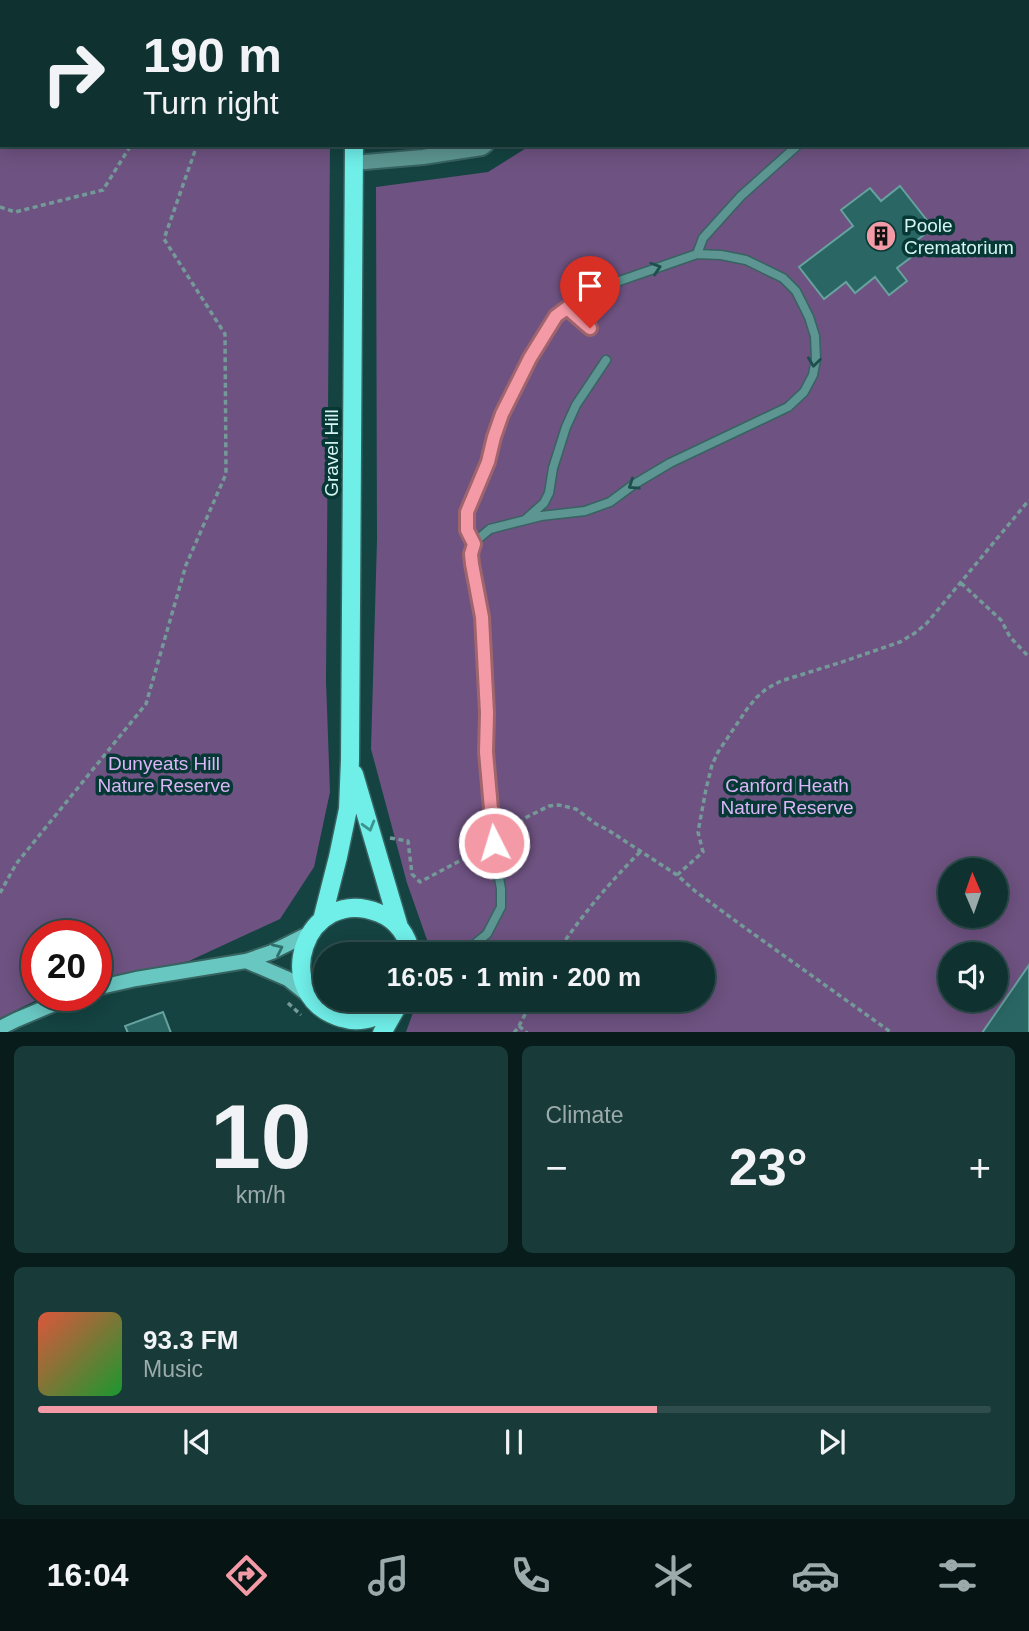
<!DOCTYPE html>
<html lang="en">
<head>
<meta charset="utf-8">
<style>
  :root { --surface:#0f3231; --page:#183a39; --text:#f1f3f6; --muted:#9baaab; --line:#2f4d4d; --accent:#f49aa6 }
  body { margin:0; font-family:Helvetica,sans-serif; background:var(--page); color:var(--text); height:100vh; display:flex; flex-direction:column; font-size:26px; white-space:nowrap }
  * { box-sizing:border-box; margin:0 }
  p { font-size:23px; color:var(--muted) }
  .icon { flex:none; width:38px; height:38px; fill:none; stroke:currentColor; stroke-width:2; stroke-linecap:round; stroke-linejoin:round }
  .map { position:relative; height:1032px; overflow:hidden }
  .drawer { display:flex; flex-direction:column; gap:14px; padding:14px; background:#081c1b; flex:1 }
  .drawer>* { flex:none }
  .banner { position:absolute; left:0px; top:0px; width:1029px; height:147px; box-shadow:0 4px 18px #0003,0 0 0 2px var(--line); background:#0f3231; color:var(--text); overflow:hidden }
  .needle { width:46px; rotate:358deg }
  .tools { position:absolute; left:938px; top:858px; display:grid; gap:14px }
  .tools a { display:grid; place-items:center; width:70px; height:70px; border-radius:50%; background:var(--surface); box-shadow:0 4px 18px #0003,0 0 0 2px var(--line); font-size:35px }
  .speed { position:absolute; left:21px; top:920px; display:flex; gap:14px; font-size:35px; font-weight:700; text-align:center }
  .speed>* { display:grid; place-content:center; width:91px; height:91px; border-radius:50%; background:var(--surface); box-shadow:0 4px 18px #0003,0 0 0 2px var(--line); line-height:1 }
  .speed .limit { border:10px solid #d22; background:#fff; color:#111 }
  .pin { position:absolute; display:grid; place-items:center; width:60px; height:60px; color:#fff; margin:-72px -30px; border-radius:50% 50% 50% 0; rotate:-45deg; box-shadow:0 0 7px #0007 }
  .pin .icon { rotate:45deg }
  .me { position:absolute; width:77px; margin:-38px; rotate:355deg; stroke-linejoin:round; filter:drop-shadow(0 0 5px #0008) }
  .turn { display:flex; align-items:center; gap:24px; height:147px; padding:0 28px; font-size:32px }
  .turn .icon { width:91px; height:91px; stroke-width:2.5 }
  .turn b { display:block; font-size:49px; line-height:60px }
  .big { font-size:52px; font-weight:700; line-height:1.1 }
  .drawer .card { flex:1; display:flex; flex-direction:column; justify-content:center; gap:10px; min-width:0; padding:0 24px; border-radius:10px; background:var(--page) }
  .drawer .dial { align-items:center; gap:0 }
  .dial b { font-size:91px; line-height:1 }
  .song { display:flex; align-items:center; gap:21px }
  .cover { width:84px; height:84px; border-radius:10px; background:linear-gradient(135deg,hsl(10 70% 55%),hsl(130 70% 35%)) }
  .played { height:7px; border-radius:4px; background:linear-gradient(90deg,var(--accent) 65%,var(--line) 65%) }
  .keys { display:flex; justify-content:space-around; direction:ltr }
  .heat { display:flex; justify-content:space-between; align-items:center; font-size:38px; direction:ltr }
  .drawer .tiles { flex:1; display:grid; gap:14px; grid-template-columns:1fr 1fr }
  .card:last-child { grid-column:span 2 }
  .trip { position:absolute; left:313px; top:942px; width:402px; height:70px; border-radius:35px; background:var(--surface); box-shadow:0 4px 18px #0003,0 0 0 2px var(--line); font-weight:700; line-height:70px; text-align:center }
  .dock { display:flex; height:112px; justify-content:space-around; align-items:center; background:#061414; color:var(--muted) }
  .dock .icon { width:49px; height:49px }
  .dock .active { color:var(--accent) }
  .dock b { font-size:32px; color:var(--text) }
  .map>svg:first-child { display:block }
  .green { fill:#6e5281; fill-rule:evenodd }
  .building { fill:#2a6764; stroke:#66a29e; stroke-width:2 }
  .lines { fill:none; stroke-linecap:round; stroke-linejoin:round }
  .lane-casing { stroke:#376361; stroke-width:11 }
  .street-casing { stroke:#376361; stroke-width:18 }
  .secondary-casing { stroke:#376361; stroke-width:18 }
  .primary-casing { stroke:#376361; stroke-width:21 }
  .path { stroke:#739a98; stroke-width:3.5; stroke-dasharray:5 3.5; stroke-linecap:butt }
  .lane { stroke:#5c9591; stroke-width:8 }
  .street { stroke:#5c9591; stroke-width:14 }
  .secondary { stroke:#69c7c2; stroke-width:14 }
  .primary { stroke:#70eee8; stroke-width:18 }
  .oneway { stroke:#1c4f4d }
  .oneway2 { stroke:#3b938f }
  .oneway3 { stroke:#2e716e }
  .route-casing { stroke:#9f646c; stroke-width:18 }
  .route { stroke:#f49aa6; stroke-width:12 }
  .labels { text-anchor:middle; stroke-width:7; stroke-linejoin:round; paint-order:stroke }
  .poi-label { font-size:19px; fill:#d6f4f2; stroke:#063836; text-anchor:start }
  .street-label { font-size:19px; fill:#d6f4f2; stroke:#063836 }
  .park-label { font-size:19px; fill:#dcb5f6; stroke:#063836 }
</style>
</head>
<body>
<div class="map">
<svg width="1029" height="1033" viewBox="0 0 1029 1033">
  <rect width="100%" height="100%" fill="#144341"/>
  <path class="green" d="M0,0H331V2H2V145H330L326,681L330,792L314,867L280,919L189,961L96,980V936H37V996H45L0,1018Z
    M1027,27H1029V1032H406L418,999H704V954H432L407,883L371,749L377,540L376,187L488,172L531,145H1027ZM950,870H996V915H950ZM950,954H996V999H950Z"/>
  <path class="building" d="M900,186L933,228L912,244L918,252L897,268L907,281L889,295L875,277L855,293L846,282L824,299L799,267L853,226L841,210L870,188L881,201Z
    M1029,965V1033H982Z
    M163,1012L171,1033H128L125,1026Z"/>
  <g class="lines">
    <g class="lane-casing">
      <path id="lane" d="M697,254L703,238L721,218L741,196L798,145
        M567,308L590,328
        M526,519L544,503L549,493L553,468L566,427L576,405L606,360
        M443,954L472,946L487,934L501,907V889L495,856L486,752L487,713L483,617L472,564L471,554L474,544L478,539L490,529L541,516L585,511L610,502L633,485L670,463L788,407L804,392L813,375L816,359L815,336L809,317L796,291L783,278L746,260L721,255L697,254L605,286L579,300L556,316L530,358L502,414L494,437L488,462L467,512V530L474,544"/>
    </g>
    <g class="street-casing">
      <path id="street" d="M630,2L631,0
        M354,163L423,157L482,148L486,145"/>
    </g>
    <g class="secondary-casing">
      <path id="secondary" d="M246,961L288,979L309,996
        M96,988L136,979L246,961L272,952L310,933
        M0,1028L16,1020L73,996"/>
    </g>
    <g class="primary-casing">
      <path id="primary" d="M353,0V2
        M354,774L399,927
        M322,920L338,857L348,809L350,760L354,145
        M400,999C385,1015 364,1025 342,1018C267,996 305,883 379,913C397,920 408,936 411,954
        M382,1033L398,1005"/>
    </g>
    <path class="path" d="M315,0V2
      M223,2V0
      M0,207L15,212L103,190L131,145
      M961,583L1001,620L1010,637L1029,657
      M505,833L527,817L549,806L559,805L576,809L596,824L608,830L677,875L695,891L741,925L892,1033
      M390,838L408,841L412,874L420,882L482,849
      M677,875L703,852L698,832L706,789L712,765L718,752L747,709L756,698L766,689L781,681L839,663L900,642L915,633L927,623L1029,500
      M0,893L16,864L146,704L186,565L226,474L225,334L164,239L197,145
      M556,954C581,916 609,883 641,851
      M288,1003L301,1015
      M519,1026L527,1033
      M514,1033L519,1026L533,999"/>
    <use href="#lane" class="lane"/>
    <use href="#street" class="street"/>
    <use href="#secondary" class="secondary"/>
    <use href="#primary" class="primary"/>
  </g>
  <defs><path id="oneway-chevron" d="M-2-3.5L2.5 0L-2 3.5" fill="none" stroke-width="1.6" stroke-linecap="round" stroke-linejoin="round" transform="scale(1.75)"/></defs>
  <g class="oneway">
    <use href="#oneway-chevron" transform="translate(656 268) rotate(-18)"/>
    <use href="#oneway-chevron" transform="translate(814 362) rotate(97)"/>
    <use href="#oneway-chevron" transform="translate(633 485) rotate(146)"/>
  </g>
  <use class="oneway2" href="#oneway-chevron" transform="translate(369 826) rotate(74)"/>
  <use class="oneway3" href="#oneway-chevron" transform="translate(278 949) rotate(-25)"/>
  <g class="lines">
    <g class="route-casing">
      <path id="route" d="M494,843L486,752L487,713L482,617L472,564L471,554L474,544L467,530V512L488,462L494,437L502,414L530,358L556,316L567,308L590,328"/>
    </g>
    <use href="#route" class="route"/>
  </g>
  <defs>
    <g id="building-disc" transform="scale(1.575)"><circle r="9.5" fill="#f49aa6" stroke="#063836"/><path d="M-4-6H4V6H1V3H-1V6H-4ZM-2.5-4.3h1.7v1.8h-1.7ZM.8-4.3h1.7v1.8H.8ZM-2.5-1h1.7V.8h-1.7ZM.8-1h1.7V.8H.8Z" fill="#111"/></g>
  </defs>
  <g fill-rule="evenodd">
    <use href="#building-disc" x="881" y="236"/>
  </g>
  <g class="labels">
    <g class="poi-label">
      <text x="904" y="232">Poole<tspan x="904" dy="22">Crematorium</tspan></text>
    </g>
    <g class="street-label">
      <text transform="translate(331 453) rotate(-90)" y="7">Gravel Hill</text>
    </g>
    <g class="park-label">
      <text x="164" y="770">Dunyeats Hill<tspan x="164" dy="22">Nature Reserve</tspan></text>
      <text x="787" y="792">Canford Heath<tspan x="787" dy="22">Nature Reserve</tspan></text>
    </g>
  </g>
</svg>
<div class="tools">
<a><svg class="needle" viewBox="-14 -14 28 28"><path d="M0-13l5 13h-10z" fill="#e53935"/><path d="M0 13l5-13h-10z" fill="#9baaab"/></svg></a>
<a><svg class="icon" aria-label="sound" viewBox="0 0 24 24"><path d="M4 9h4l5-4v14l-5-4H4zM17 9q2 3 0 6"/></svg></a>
</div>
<div class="speed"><div class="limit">20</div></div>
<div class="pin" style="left:590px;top:328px;background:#d93025"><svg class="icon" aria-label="arrive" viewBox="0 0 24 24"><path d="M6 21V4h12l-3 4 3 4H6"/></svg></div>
<svg class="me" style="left:494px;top:843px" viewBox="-20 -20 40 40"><circle r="17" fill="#f49aa6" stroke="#fff" stroke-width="3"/><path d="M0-11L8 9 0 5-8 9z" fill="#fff"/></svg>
<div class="trip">16:05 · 1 min · 200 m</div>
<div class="banner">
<div class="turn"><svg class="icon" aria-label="right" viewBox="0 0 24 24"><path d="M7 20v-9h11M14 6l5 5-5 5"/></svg><div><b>190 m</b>Turn right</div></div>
</div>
</div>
<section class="drawer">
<div class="tiles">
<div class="card dial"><b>10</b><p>km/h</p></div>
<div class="card"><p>Climate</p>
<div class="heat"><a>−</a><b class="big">23°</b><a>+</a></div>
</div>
<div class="card">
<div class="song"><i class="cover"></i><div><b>93.3 FM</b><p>Music</p></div></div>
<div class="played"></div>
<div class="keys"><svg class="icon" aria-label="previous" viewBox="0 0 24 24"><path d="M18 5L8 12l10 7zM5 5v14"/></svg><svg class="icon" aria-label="pause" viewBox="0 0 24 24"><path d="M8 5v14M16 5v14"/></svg><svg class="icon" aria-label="next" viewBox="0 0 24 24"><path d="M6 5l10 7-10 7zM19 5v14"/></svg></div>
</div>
</div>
</section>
<nav class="dock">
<b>16:04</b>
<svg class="icon active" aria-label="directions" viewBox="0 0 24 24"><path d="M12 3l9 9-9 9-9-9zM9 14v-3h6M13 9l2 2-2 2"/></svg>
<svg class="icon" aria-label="music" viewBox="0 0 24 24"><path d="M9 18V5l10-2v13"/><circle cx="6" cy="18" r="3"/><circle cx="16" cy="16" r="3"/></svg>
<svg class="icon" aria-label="phone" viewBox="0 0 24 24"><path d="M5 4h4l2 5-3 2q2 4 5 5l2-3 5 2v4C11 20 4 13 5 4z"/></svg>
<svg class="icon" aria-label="climate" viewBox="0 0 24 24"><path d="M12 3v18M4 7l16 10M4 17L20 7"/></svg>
<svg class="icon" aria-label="car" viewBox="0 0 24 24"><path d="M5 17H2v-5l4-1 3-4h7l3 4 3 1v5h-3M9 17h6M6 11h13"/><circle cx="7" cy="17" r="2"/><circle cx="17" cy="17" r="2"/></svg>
<svg class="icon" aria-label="filters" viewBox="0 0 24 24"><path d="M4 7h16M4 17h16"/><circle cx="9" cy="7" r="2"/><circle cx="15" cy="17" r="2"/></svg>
</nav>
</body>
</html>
